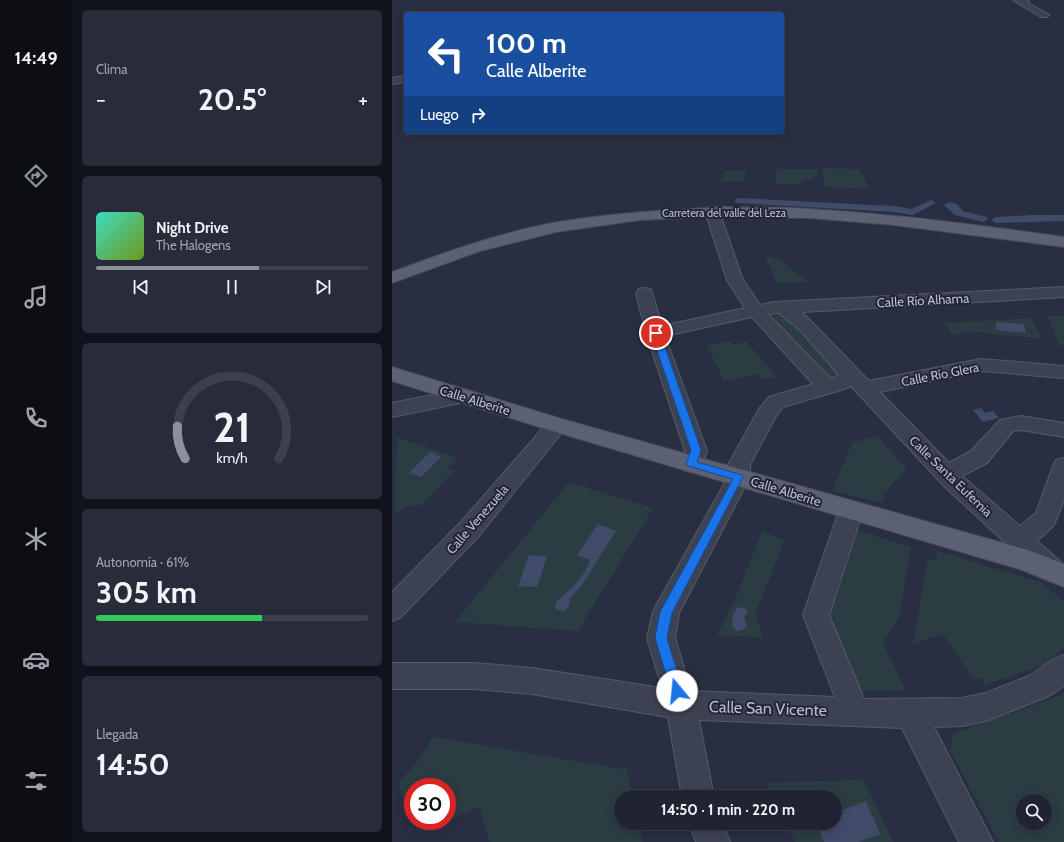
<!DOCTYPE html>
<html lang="es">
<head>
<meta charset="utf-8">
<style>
  :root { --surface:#1f2332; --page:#272b3a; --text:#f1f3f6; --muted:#a1a4ac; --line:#3c404d; --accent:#8c9099 }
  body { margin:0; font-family:Cabin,sans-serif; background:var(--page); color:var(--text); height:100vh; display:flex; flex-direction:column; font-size:15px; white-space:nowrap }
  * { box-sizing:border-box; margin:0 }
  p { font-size:13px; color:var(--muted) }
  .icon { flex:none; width:22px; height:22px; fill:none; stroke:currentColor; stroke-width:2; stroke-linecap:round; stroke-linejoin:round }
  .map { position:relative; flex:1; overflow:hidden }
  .panel { display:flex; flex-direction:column; gap:10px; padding:10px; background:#11131c; width:320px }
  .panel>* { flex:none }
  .top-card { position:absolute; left:12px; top:12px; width:380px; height:122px; border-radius:4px; box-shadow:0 2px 10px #0003,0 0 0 1px var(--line); background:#1a4fa0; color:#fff; overflow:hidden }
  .buttons { position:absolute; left:624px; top:794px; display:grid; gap:8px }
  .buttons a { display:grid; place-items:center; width:36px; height:36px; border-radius:50%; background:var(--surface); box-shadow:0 2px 10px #0003,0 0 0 1px var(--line); font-size:20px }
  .speed { position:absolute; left:12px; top:778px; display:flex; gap:8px; font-size:20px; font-weight:700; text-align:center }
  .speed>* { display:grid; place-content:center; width:52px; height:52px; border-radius:50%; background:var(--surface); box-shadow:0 2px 10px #0003,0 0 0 1px var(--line); line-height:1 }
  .speed .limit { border:6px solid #d22; background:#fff; color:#111 }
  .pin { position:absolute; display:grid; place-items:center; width:34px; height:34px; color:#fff; margin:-17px; border:2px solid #fff; border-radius:50%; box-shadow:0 1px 4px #0007 }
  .me { position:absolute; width:44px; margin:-22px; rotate:343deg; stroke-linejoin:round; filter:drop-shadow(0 0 3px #0008) }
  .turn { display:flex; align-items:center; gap:14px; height:84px; padding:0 16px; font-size:18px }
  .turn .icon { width:52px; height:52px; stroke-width:2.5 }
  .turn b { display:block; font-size:28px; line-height:34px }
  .then { display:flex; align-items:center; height:38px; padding:0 16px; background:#0003; gap:8px; font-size:15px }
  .big { font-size:30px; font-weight:700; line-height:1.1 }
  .panel .tile { flex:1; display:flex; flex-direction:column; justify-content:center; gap:6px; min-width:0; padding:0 14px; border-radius:6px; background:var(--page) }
  .panel .dial { align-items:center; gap:0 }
  .dial svg { height:104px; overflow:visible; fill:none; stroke:var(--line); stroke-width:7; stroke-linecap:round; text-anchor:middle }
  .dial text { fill:var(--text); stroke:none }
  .song { display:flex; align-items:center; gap:12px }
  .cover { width:48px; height:48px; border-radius:6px; background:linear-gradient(135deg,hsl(170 70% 55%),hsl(80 70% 35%)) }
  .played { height:4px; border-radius:2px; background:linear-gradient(90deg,var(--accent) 60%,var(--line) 60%) }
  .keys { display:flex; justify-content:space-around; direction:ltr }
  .heat { display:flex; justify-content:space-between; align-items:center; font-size:22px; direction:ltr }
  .charge { height:6px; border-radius:3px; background:linear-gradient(90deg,#34c759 61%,var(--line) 0) }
  .trip { position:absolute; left:222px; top:790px; width:228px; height:40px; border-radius:20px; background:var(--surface); box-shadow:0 2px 10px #0003,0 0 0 1px var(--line); font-weight:700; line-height:40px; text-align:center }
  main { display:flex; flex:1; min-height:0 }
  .dock { display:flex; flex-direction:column; width:72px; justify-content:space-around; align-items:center; background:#0c0e14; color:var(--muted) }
  .dock .icon { width:28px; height:28px }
  .dock .selected { color:var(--accent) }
  .dock b { font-size:18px; color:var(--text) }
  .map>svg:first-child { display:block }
  .green { fill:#2b3c43; fill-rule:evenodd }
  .water { fill:#404b6a }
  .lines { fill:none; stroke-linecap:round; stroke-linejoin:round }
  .canal { fill:#404b6a; fill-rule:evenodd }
  .minor-casing { stroke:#555a69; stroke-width:2 }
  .major-casing { stroke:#474b5b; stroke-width:2 }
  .minor { fill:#3d4252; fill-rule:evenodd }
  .major { fill:#5b6172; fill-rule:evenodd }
  .route { fill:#1a73e8; stroke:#114b97 }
  .labels { text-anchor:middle; stroke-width:4; stroke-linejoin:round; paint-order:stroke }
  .far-street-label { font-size:11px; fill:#babecc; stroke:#222737 }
  .street-label { font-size:13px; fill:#babecc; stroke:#222737 }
  .near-street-label { font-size:16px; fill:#babecc; stroke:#222737 }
</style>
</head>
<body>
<main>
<nav class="dock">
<b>14:49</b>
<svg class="icon selected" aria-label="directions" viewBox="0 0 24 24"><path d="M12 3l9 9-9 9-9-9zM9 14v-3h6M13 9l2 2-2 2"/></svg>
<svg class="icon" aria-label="music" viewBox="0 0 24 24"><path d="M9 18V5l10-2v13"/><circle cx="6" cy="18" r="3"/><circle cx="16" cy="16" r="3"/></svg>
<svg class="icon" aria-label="phone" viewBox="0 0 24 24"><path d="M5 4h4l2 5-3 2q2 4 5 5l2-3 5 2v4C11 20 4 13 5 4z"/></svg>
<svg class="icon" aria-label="climate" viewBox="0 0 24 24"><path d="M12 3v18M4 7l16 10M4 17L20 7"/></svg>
<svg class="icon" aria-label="car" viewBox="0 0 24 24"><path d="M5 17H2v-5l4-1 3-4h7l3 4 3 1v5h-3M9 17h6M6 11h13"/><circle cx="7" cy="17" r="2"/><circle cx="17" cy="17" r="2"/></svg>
<svg class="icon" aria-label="filters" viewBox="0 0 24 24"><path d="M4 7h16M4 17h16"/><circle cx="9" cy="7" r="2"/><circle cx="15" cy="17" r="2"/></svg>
</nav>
<section class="panel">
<div class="tile"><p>Clima</p>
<div class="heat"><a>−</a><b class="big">20.5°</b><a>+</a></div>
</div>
<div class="tile">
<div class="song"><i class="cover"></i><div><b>Night Drive</b><p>The Halogens</p></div></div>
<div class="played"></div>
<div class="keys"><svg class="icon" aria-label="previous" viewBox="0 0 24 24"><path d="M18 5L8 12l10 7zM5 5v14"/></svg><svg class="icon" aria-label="pause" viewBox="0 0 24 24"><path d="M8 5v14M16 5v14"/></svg><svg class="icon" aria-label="next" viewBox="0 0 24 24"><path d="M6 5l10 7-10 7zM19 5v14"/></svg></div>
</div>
<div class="tile dial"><svg viewBox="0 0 100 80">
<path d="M14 69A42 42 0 1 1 86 69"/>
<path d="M14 69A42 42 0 0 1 8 44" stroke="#8c9099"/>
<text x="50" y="56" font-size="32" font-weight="700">21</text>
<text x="50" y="72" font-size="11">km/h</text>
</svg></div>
<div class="tile"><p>Autonomía · 61%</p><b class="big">305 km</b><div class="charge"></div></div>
<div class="tile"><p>Llegada</p><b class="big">14:50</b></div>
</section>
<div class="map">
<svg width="672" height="842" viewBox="0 0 672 842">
  <rect width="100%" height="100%" fill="#292f42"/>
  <path class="green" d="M430,168L467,169L477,188L432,187Z
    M385,169H426L427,172L420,179L410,180L409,185L383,184Z
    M354,170L352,182L330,181L333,171Z
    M373,256L388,260L416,282L387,283L384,281Z
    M395,315L452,371L443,379H435L380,318L384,316Z
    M656,316H672V346L667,345Z
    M639,318L651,339L574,331L560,336L553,323Z
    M338,341L342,345L354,341L385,377L371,379L366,374L332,381L315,346Z
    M485,436L515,469C505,477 499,487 491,495L494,497L490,503L440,491L460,443Z
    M5,437L65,458L55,468L62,471L30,505L16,506L2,515Z
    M177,482L261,508L186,631L63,622Z
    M464,530L519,547L507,617L491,643L514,691H470L435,617Z
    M370,531L393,540L363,614L372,638L325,635L344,597Z
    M546,551L651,583L672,602V648L652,665L593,685L589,678L581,679L551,634L521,644L536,559L543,561Z
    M672,694V842H607L558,751L561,734ZM631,801H653V823H631Z
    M41,737L230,769L234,766L241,797H229V823H247L251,842H98L87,807L55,821V787H21V819L19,820L6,783L26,761Z
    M472,780L501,842H404L390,823H443V797H379L375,783Z"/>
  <path class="water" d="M604,322L632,324L634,333L605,330Z
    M589,408L593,413L601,411L607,418L591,422L581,410Z
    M38,452L49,457L29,477L17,473Z
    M206,524L224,531L192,582L178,599L177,606L172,611L165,610L163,606L164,602C178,589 192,579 198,560L185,555Z
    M137,555L155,556L145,587L126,586Z
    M349,607L355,610V614L352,618L355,626L350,630L345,631L340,626L341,614L345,608Z
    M474,801L488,834L467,842H432L425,823H443V813Z"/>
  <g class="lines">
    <path class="canal" d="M348,198L501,206L520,209L539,200L544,203L521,215L501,212L344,203L343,201L344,199Z
      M557,202L565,204L571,211L595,217L596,219L591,222L563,215L552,205Z
      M640,215H672V221L604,223L599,220L604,217Z"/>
    <g class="minor-casing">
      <path id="minor" d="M621,0H637L635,2L657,15L655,17H649Z
        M14,76V82L0,84V78Z
        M320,207L325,208L327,211L351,280L368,305L382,302L672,287V297L410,312L477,381L589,359L672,366V378L589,371L488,392L557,463L579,451L608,420L629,416L672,423V437L629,430L621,431L595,463L570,476L628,526L644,513L661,466L664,460L672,458V500L662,525L645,541L670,563L672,567L670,577L661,581L652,577L619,548L552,486L459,386L449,390L391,407L383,418L358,465V477L287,613L283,638L299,691L443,697L411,615L447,511L451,504L459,502L467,504L471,511L437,615L472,699L570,698L594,693L637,676L662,659L672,655V686L657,696L594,721L570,726L542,727L601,842H567L510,728L307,720L322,797H290L276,717L140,694L82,689H0V663H82L140,668L270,688L255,638L261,612L265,604L336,477V465L367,409L377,397L421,384L360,317L273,336L315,451L307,470L299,472L291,470L288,464L293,451L254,333L244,293L247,289L253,288L259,289L270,326L353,308L335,280L313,211L315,208ZM387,313L409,331L447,375L439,379L376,314Z
        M71,389L78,391L81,396L78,401L0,417V403Z
        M165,418L172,420L176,425L172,430L86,537L9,617L0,621V592L68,523L158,420Z
        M297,823H330L338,842H304Z"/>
    </g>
    <g class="major-casing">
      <path id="major" d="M332,207C361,208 389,207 418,209C503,214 587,225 672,237V247L502,225L417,218L332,216L248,220L164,232L88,251L0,283V272C54,252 109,232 166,222C221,213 276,210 332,207Z
        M0,367L170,419L636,550L672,564V587L630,570L157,430L0,381Z"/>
    </g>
    <use href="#minor" class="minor"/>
    <use href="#major" class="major"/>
  </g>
  <path class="route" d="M264,331L268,333L309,450L305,462L350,475L351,477L280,613L275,638L291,691L289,696L285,697L281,696L279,691L263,638L268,612L341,479L296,466L294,464L299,450L259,333Z"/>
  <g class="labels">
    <g class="far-street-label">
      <text x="332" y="217">Carretera del valle del Leza</text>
    </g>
    <g class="street-label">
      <text transform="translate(531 300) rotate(-3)" y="5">Calle Río Alhama</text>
      <text transform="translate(548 374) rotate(-11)" y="5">Calle Río Glera</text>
      <text transform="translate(83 400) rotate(17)" y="5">Calle Alberite</text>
      <text transform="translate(559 476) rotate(44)" y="5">Calle Santa Eufemia</text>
      <text transform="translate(394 491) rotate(17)" y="5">Calle Alberite</text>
      <text transform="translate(85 519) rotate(-49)" y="5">Calle Venezuela</text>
    </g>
    <g class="near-street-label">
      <text transform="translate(376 708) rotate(2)" y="6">Calle San Vicente</text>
    </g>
  </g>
</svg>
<div class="buttons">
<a><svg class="icon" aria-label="search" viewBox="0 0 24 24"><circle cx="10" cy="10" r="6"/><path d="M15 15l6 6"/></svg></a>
</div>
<div class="speed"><div class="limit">30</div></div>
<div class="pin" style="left:264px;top:333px;background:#d93025"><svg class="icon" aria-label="arrive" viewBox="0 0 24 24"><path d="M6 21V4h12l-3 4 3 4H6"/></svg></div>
<svg class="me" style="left:285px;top:691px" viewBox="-20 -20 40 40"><circle r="19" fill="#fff"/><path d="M0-13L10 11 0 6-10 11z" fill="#1a73e8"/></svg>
<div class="trip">14:50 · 1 min · 220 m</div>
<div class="top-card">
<div class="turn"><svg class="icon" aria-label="left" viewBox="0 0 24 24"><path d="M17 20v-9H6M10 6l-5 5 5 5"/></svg><div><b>100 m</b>Calle Alberite</div></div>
<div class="then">Luego<svg class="icon" aria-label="right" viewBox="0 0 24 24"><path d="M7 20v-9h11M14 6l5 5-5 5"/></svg></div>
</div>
</div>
</main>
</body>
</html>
